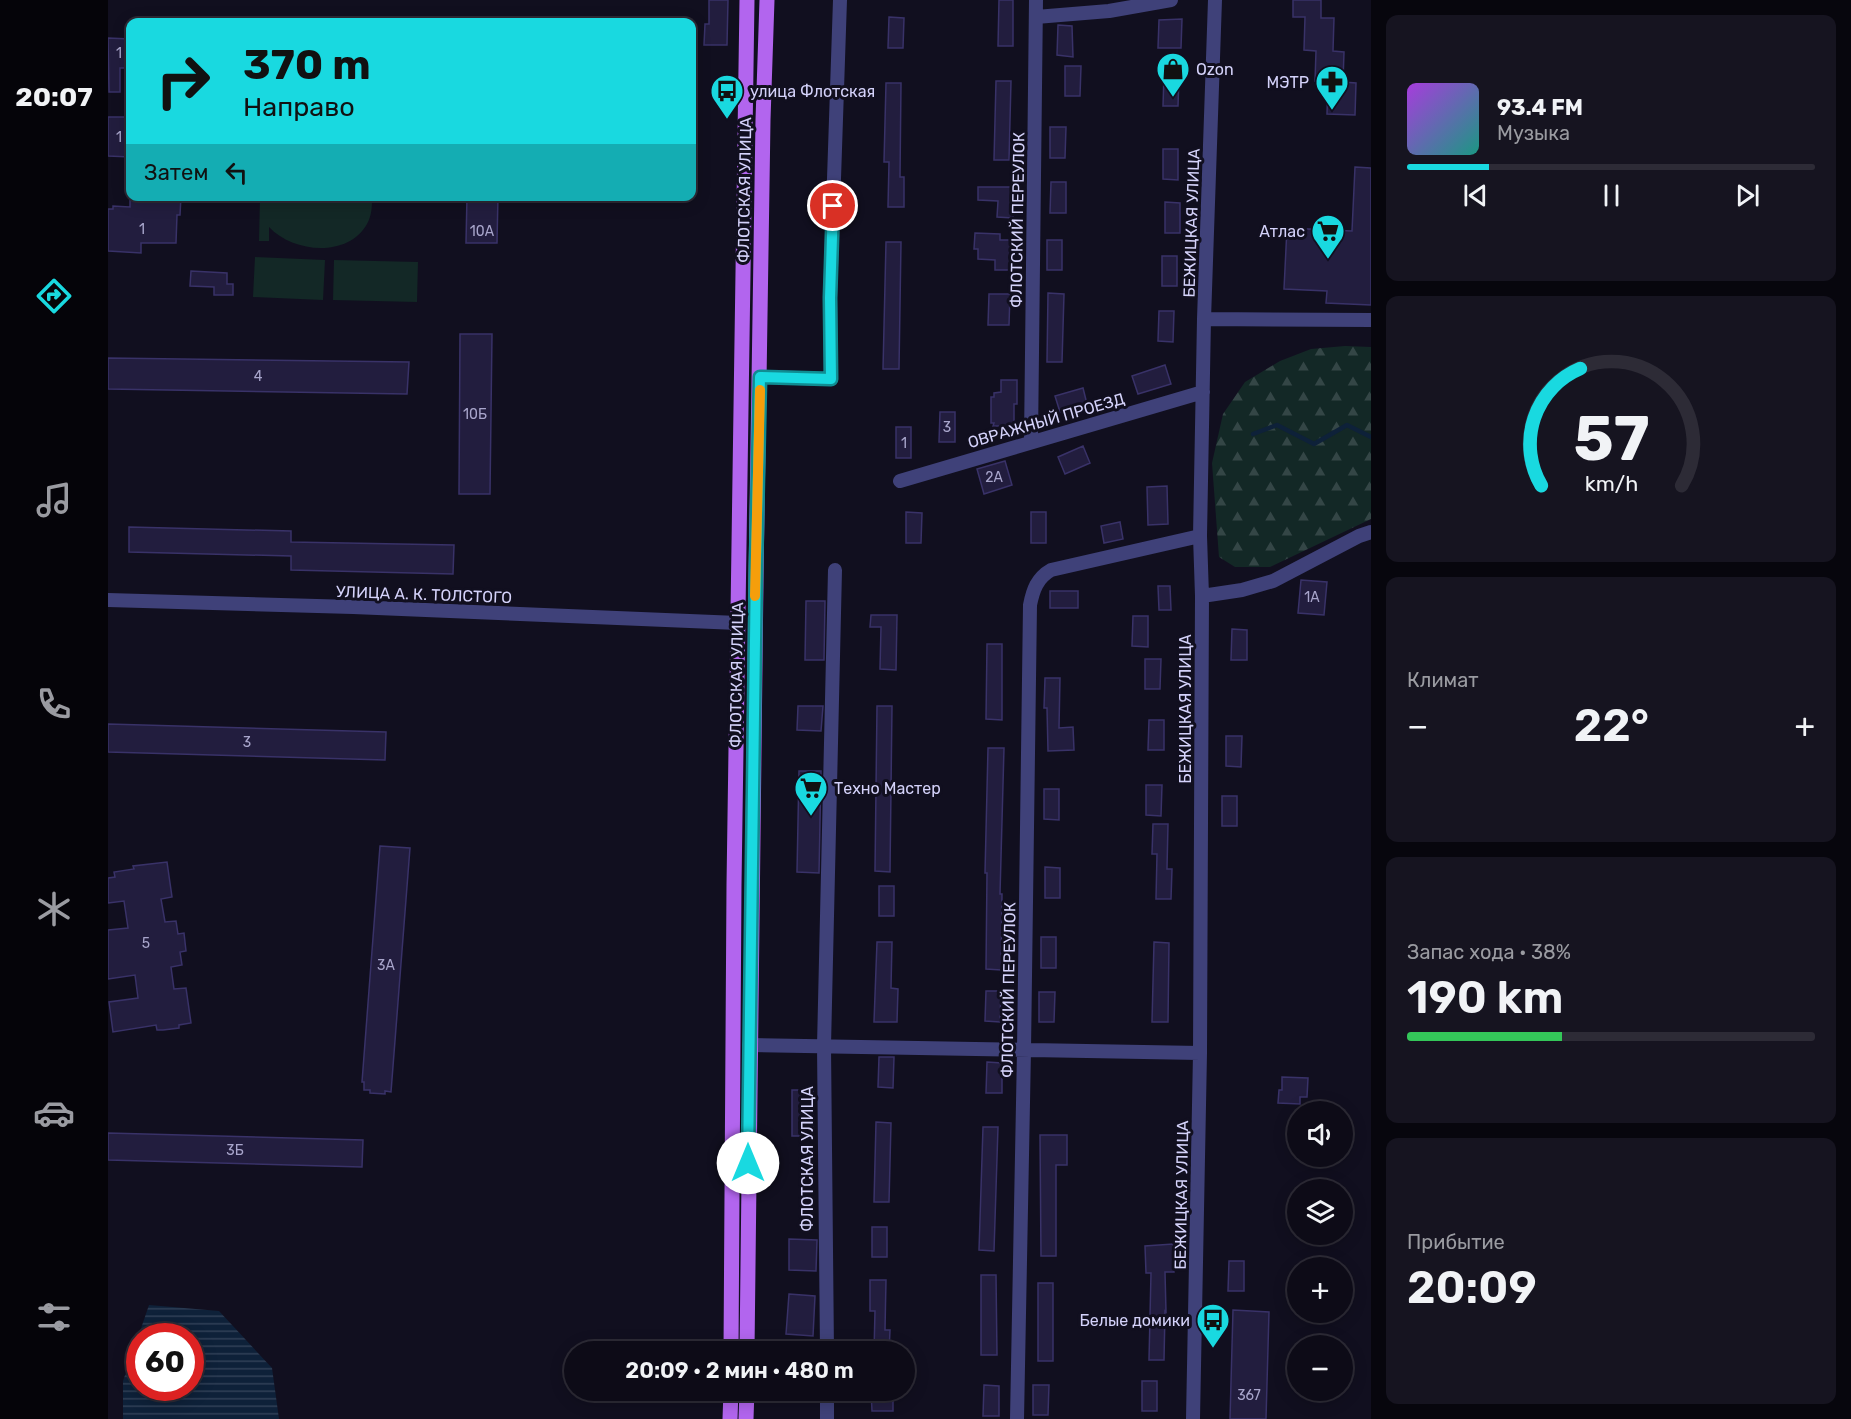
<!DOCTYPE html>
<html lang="ru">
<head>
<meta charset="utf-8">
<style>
  :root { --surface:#0d0b17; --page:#161420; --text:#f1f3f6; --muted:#9a9ba1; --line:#2d2b36; --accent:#19d9e0 }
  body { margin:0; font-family:Rubik,sans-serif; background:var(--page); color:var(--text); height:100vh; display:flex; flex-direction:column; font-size:22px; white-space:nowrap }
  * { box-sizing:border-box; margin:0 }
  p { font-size:20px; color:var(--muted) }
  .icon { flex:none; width:33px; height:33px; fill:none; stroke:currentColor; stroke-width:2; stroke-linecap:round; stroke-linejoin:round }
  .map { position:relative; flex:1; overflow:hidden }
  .details { display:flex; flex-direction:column; gap:15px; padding:15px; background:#07060d; width:480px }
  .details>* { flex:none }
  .banner { position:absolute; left:18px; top:18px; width:570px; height:183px; border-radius:12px; box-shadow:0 3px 15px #0003,0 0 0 2px var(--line); background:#19d9e0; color:#111; overflow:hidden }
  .buttons { position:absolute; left:1179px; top:1101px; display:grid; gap:12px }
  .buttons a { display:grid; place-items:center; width:66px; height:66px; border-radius:50%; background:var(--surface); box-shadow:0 3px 15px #0003,0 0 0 2px var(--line); font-size:30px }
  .speed { position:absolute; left:18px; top:1323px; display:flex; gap:12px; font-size:30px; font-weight:700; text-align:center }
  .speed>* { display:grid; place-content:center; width:78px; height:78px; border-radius:50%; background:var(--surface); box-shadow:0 3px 15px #0003,0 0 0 2px var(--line); line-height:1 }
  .speed .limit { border:9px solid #d22; background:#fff; color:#111 }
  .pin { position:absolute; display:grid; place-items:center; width:51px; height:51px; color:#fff; margin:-26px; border:3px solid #fff; border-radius:50%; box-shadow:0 2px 6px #0007 }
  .me { position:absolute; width:66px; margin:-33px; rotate:0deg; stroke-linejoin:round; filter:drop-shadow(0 0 4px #0008) }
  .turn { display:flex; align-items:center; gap:21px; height:126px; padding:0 18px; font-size:27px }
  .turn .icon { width:78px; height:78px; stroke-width:2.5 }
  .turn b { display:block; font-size:42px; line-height:51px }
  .then { display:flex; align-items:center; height:57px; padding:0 18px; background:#0003; gap:12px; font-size:22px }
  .big { font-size:45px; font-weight:600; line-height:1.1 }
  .details .widget { flex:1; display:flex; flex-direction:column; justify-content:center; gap:9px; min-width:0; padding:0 21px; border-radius:12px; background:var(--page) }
  .details .dial { align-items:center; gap:0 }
  .dial svg { height:156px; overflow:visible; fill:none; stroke:var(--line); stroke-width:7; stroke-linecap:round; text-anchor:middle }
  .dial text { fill:var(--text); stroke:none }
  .song { display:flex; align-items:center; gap:18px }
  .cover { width:72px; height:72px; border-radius:9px; background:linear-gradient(135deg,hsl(280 70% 55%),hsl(170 70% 35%)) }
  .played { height:6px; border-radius:3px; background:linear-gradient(90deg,var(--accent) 20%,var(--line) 20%) }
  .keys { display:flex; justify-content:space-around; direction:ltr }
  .heat { display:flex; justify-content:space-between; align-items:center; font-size:33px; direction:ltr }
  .charge { height:9px; border-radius:4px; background:linear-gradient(90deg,#34c759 38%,var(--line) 0) }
  .trip { position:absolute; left:456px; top:1341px; width:351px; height:60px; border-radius:30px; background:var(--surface); box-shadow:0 3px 15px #0003,0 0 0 2px var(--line); font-weight:600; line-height:60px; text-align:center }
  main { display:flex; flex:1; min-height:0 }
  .tab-bar { display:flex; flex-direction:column; width:108px; justify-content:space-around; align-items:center; background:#050409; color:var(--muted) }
  .tab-bar .icon { width:42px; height:42px }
  .tab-bar .on { color:var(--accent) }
  .tab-bar b { font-size:27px; color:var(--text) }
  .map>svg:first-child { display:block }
  .grass { fill:#132826 }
  .forest { fill:url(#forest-firs) }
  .water { fill:url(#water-rules); fill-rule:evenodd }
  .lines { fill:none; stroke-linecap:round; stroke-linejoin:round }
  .stream { stroke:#0e2139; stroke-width:4.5 }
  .building { fill:#221d3e; stroke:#393268; stroke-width:1.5 }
  .minor { stroke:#3f4179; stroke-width:14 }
  .major { stroke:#b265ee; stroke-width:15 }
  .route-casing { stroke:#108d92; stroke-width:15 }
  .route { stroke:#19d9e0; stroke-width:10 }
  .slow { stroke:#f59e0b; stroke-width:10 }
  .labels { text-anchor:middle; stroke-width:6; stroke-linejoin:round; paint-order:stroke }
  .number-label { font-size:14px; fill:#a8a5cb }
  .poi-label { font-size:16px; fill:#d4d2fa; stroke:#110f1f; text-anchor:start }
  .street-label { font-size:16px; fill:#d4d2fa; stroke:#110f1f }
</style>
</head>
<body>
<main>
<nav class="tab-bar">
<b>20:07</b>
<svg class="icon on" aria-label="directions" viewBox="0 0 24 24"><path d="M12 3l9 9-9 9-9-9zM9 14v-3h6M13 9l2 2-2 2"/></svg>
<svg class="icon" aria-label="music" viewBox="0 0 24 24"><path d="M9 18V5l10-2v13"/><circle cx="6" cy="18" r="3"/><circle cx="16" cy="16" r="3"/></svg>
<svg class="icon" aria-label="phone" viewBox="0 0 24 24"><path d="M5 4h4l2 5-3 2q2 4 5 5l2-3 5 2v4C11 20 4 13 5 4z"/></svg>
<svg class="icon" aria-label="climate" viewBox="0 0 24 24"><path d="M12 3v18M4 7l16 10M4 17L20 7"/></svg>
<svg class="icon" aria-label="car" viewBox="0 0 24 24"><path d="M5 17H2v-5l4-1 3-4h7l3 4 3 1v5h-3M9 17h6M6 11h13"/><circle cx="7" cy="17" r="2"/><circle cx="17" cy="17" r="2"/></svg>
<svg class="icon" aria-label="filters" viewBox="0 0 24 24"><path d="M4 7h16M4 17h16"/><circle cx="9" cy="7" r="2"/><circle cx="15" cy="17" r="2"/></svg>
</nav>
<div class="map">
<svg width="1263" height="1419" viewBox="0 0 1263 1419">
  <defs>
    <pattern id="forest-firs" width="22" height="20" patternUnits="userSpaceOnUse" patternTransform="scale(1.5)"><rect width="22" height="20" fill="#132826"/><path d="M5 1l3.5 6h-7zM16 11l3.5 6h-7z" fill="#344646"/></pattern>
    <pattern id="water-rules" width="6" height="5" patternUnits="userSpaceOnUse" patternTransform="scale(1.5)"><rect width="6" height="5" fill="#0e2139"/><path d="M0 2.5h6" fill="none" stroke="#304057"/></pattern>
  </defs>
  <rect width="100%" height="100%" fill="#110f1f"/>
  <path class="grass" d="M152,197H264C264,206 264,215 259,224C240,258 185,253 161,227V241H151Z
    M147,257L217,260L215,300L145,297Z
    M226,260L310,262L309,302L225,300Z"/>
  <path class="forest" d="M1237,346L1263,347V519L1162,567H1127L1111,557L1104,463L1115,414L1137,382L1172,361L1203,349Z"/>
  <path class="water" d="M41,1305L111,1311L164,1368L171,1419H15V1381ZM32,1336H82V1388H32Z"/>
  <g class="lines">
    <path class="stream" d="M1145,434L1169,425L1206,444L1239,425L1263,437"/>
  </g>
  <path class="building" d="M601,0H620L619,45H596L597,24H601Z
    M891,0H905V46H890Z
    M1185,0H1213V18H1226L1225,51L1236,52L1235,82L1248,83L1247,115L1219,114L1220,82L1207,81L1208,51L1196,50L1197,17H1185Z
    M781,17L796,18L795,48H780Z
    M1074,19L1073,48H1050L1051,20Z
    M950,25L964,26L965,57L949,55Z
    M0,38L22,39V68H12V92H1Z
    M957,66H973L972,96H957Z
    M1056,75L1071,76L1070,106H1055Z
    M888,81H903L901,160H886Z
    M778,83H793L792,177H796V207H780L781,162H776Z
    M0,117H22V157L0,156Z
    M942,127H958L957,158H942Z
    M1055,149H1070V180L1055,179Z
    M1247,167L1263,168V305L1218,303L1219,291L1176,289L1179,228L1244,231Z
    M943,182H958V213H942Z
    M870,187H905V218L889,217L890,201L870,200Z
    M22,196H73L72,215H69L68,243H33V253L0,251V209H5V206L22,207Z
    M359,196H390L389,243H358Z
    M1057,202L1072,203V233H1057Z
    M867,233L892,234V240H903V270H887V260L870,259V249H866Z
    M939,240H954V270H939Z
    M778,242H793L791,369H775Z
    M1054,256H1069V286H1054Z
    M83,271L119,273V284H125V295H106V287L82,286Z
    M940,293L956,294L954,362H939Z
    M881,294H902L901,325H880Z
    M1051,311H1066L1065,342L1050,341Z
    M352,334H384L382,494H351Z
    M0,358L301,362L299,394L0,389Z
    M1057,365L1063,384L1030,394L1024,376Z
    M893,380H909V404H906V426H885L886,423H883V397H886V393L893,392Z
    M975,388L979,404L952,412L947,396Z
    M832,412H847V442H831Z
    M788,427H803V458H788Z
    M975,446L982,463L957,474L950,457Z
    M897,461L904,485L876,494L869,469Z
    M1059,486L1060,524L1040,525L1039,487Z
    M798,512L814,513L813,543H798Z
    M923,512H938V543H923Z
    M1012,522L1015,539L996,543L993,526Z
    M21,527L183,531V542L346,545L345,574L183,570V556L21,552Z
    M1193,580L1219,582L1216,615L1190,613Z
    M1050,586H1062L1063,610H1051Z
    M942,591H970V608H942Z
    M698,601H717L716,660H697Z
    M763,615H789L788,670L772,669L773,627H762Z
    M1025,616H1040V647L1024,646Z
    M1124,629L1139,630V660H1123Z
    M879,644H894V720L878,719Z
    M1037,659H1053L1052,689H1037Z
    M937,678H952L951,728L965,727L966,750L940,751L939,708H936Z
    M690,706H715L713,731L689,730Z
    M769,706H784L782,872L767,871Z
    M1041,720H1056V750H1040Z
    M0,724L278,732L277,760L0,752Z
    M1118,736H1134L1133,767L1118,766Z
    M880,748H896L892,894H894L893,970L878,969L879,873H877Z
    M691,771H713L711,873L689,872Z
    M1038,785H1054L1053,816L1038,815Z
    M936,789H951V820L936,819Z
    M1114,796H1129V826H1114Z
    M1045,824H1060L1059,869H1064L1063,899H1048L1049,854H1044Z
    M272,846L302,848L283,1092L277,1091V1094L262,1093V1090H256V1082H254Z
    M59,862L64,897L53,899L57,922L68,921L70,934L76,933L78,951L72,952L74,965L63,967L66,989L78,988L83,1023L71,1025V1028L55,1030H49L48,1025L5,1032L1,1002L30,998L27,975L0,979V930L20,928L16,901L0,903V878L7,877L6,872L26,869L25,866Z
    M937,867L952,868V898H937Z
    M771,886H786V916H771Z
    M933,937H948V968H933Z
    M769,942H784L783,988L790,989L789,1022H766Z
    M1046,942L1061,943L1060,1022H1044Z
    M878,991H893L892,1022L877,1021Z
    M931,992H947L946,1022H931Z
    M771,1057H786L785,1088L770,1087Z
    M879,1062L894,1063V1093H878Z
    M1174,1077L1200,1078L1199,1097H1192V1104L1170,1103L1171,1090H1174Z
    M684,1090H705V1136H684Z
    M768,1122L783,1123L781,1202H766Z
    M875,1127H890L886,1251L871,1250Z
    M0,1133L255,1140L254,1167L0,1160Z
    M932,1135H959V1165H948V1256H933Z
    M764,1227H779V1257H764Z
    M681,1239L709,1240L708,1271L681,1270Z
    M1065,1244L1066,1272H1057L1058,1312L1057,1311L1056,1360H1041L1043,1273H1038L1037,1246Z
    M1121,1261H1136V1291H1120Z
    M873,1275H888L889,1355H873Z
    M762,1280H778L777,1330H782L781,1352H766L767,1311H762Z
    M930,1283H945V1361H930Z
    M681,1294L707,1296L705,1336L678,1334Z
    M1125,1310L1161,1312L1158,1419H1122Z
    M1034,1381H1049V1411H1034Z
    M876,1385L891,1386V1416H875Z
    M925,1385H941L940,1415H925Z
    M763,1390H785V1411H764Z"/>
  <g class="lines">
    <path class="minor" d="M928,17L1001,11L1063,0
      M1096,319L1263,320
      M652,377L723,379L722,298L732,0
      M923,441L928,0
      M792,481L1095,392
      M1094,596L1134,590L1165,581L1251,536L1263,532
      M0,600L245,607L630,623
      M641,1045L1092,1053
      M719,1352L716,1046L727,570
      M719,1390V1419
      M909,1419L916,1050L922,605C925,590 929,578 943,570L1092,536
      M1085,1419L1092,1053L1094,596L1092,536L1096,319L1107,0"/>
    <path class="major" d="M623,1352L626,885L639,0
      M639,1352L648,578L655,120L659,0
      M622,1419L623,1390
      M638,1419L639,1390"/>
  </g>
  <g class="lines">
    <g class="route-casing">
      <path id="route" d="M640,1163L648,566L652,377L723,379L722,298L725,206"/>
    </g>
    <use href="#route" class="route"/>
    <path class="slow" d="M647,596L652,390"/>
  </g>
  <defs>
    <g id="shop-pin" transform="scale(1.725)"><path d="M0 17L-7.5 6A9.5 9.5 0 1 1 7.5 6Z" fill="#19d9e0" stroke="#110f1f"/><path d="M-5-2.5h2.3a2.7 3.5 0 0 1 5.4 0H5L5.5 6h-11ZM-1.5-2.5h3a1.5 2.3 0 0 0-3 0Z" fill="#111"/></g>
    <g id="pharmacy-pin" transform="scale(1.725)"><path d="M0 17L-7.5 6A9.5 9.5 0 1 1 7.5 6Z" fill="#19d9e0" stroke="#110f1f"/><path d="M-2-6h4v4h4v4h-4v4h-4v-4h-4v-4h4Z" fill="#111"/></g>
    <g id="bus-pin" transform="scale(1.725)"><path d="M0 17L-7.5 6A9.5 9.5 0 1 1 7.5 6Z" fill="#19d9e0" stroke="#110f1f"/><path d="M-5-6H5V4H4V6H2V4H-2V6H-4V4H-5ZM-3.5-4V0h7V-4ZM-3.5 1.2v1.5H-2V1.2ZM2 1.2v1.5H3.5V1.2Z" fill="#111"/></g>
    <g id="supermarket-pin" transform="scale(1.725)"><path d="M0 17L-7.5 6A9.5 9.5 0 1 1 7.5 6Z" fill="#19d9e0" stroke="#110f1f"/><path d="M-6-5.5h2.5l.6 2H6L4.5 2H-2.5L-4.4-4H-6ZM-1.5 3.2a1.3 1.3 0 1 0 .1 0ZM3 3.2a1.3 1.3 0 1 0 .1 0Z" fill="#111"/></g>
  </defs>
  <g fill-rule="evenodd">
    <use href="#shop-pin" x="1065" y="69"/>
    <use href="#pharmacy-pin" x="1224" y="82"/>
    <use href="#bus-pin" x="619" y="91"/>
    <use href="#supermarket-pin" x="1220" y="231"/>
    <use href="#supermarket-pin" x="703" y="788"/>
    <use href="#bus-pin" x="1105" y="1320"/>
  </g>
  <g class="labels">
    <g class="number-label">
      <text x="11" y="58">1</text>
      <text x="11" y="142">1</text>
      <text x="34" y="234">1</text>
      <text x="374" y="236">10А</text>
      <text x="150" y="381">4</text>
      <text x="367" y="419">10Б</text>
      <text x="839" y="432">3</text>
      <text x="796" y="448">1</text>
      <text x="886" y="482">2А</text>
      <text x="1204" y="602">1А</text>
      <text x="139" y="747">3</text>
      <text x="38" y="948">5</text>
      <text x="278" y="970">3А</text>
      <text x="127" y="1155">3Б</text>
      <text x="1141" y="1400">367</text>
    </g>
    <g class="poi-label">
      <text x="1088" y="75">Ozon</text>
      <text x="1201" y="88" text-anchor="end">МЭТР</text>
      <text x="642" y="97">улица Флотская</text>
      <text x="1197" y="237" text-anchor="end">Атлас</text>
      <text x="726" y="794">Техно Мастер</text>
      <text x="1082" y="1326" text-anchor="end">Белые домики</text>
    </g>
    <g class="street-label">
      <text transform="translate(636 190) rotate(-89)" y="6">ФЛОТСКАЯ УЛИЦА</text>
      <text transform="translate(909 220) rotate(-89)" y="6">ФЛОТСКИЙ ПЕРЕУЛОК</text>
      <text transform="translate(1083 223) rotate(-88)" y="6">БЕЖИЦКАЯ УЛИЦА</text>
      <text transform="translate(938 420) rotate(-16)" y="6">ОВРАЖНЫЙ ПРОЕЗД</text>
      <text transform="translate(316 594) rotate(2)" y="6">УЛИЦА А. К. ТОЛСТОГО</text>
      <text transform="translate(628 675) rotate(-89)" y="6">ФЛОТСКАЯ УЛИЦА</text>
      <text transform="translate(1077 709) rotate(-90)" y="6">БЕЖИЦКАЯ УЛИЦА</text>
      <text transform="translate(900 990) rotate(-89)" y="6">ФЛОТСКИЙ ПЕРЕУЛОК</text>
      <text transform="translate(699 1159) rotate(-90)" y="6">ФЛОТСКАЯ УЛИЦА</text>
      <text transform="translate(1073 1195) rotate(-89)" y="6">БЕЖИЦКАЯ УЛИЦА</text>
    </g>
  </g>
</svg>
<div class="buttons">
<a><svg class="icon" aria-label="sound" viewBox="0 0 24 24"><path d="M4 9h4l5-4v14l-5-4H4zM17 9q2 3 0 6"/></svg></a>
<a><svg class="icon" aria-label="layers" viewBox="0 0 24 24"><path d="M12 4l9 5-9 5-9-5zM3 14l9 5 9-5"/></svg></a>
<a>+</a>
<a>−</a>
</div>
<div class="speed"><div class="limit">60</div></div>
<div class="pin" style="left:725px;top:206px;background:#d93025"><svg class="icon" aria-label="arrive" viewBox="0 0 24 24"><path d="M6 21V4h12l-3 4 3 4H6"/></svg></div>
<svg class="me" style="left:640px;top:1163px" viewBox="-20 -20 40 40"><circle r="19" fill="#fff"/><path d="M0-13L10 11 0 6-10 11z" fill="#19d9e0"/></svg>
<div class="trip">20:09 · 2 мин · 480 m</div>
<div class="banner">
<div class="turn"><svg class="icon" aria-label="right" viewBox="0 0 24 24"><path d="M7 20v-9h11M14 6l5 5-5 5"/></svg><div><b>370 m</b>Направо</div></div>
<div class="then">Затем<svg class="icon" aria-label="left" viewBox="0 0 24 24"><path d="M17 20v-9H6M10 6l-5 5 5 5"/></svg></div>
</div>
</div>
<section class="details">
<div class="widget">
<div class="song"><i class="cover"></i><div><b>93.4 FM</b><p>Музыка</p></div></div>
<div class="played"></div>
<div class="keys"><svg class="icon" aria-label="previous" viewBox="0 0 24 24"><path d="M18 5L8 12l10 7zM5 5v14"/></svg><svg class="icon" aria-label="pause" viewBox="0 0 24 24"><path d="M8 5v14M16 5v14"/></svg><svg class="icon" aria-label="next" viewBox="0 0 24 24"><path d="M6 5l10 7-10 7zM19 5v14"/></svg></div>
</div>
<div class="widget dial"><svg viewBox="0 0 100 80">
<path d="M14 69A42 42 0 1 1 86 69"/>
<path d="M14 69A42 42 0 0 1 34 9" stroke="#19d9e0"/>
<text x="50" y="56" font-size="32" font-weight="700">57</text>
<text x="50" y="72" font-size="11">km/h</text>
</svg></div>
<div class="widget"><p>Климат</p>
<div class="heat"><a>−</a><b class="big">22°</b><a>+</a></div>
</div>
<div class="widget"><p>Запас хода · 38%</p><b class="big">190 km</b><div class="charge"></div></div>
<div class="widget"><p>Прибытие</p><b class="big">20:09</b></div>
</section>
</main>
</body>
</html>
